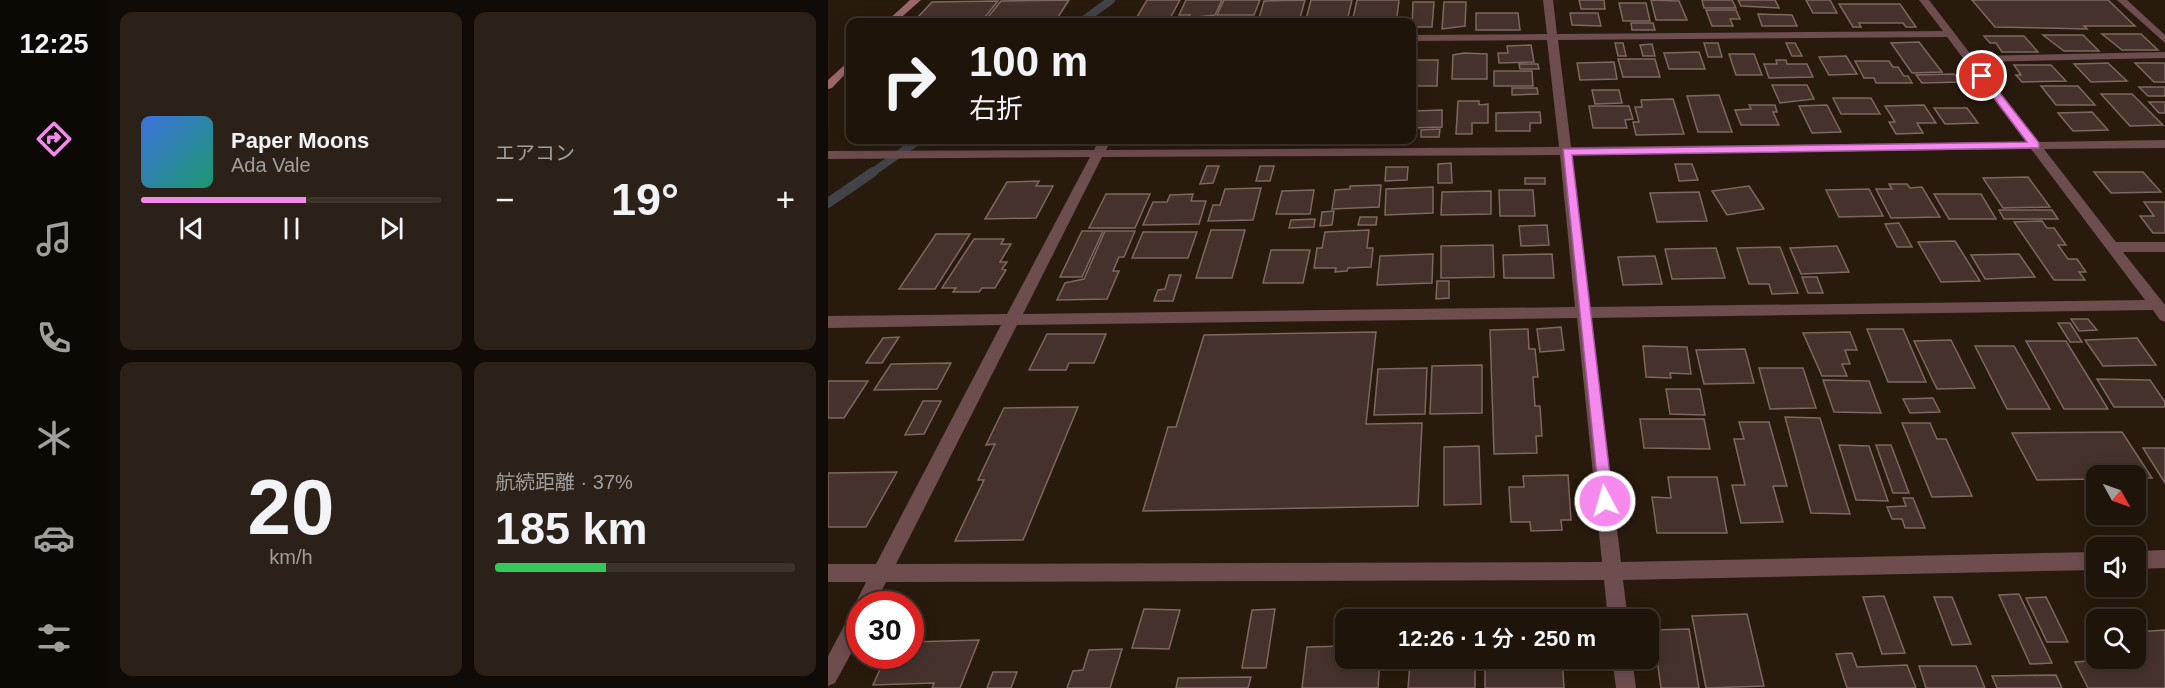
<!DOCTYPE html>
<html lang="ja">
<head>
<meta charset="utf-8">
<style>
  :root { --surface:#1e140a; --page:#2b2118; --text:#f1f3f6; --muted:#a19e9c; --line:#3c332b; --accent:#f689ee }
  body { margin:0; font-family:Arial,"Noto Sans JP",sans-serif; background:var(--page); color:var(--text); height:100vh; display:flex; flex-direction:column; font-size:22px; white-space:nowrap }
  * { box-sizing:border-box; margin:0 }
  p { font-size:20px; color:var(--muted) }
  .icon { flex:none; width:33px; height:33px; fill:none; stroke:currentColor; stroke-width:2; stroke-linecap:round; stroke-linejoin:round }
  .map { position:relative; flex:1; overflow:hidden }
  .drawer { display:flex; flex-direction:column; gap:12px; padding:12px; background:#100b06; width:720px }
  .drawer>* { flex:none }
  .top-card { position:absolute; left:18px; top:18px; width:570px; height:126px; border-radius:12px; box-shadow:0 3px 15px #0003,0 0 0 2px var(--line); background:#1e140a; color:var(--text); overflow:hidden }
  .needle { width:39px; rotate:130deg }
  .fabs { position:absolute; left:1258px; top:465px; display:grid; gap:12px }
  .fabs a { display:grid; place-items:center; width:60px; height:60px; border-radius:12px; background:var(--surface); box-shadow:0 3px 15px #0003,0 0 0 2px var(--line); font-size:30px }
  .speed { position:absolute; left:18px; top:591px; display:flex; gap:12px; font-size:30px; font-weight:700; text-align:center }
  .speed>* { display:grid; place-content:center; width:78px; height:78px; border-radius:50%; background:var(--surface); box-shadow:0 3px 15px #0003,0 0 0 2px var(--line); line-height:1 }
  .speed .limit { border:9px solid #d22; background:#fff; color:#111 }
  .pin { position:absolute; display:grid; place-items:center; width:51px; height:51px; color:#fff; margin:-26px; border:3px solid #fff; border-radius:50%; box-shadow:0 2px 6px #0007 }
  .me { position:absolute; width:66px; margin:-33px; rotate:354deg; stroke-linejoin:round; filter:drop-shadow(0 0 4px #0008) }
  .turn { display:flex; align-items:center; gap:21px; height:126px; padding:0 24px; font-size:27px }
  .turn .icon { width:78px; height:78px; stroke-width:2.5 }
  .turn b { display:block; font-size:42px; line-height:51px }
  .big { font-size:45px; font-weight:600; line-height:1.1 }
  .drawer .tile { flex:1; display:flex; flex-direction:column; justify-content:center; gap:9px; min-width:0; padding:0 21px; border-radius:12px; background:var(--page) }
  .drawer .dial { align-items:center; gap:0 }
  .dial b { font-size:78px; line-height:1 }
  .song { display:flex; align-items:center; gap:18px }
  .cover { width:72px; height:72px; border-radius:9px; background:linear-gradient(135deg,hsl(220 70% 55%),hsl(160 70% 35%)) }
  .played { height:6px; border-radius:3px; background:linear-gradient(90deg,var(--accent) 55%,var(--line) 55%) }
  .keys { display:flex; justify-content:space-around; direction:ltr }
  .heat { display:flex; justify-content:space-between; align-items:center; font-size:33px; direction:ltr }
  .charge { height:9px; border-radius:4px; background:linear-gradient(90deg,#34c759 37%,var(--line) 0) }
  .drawer .tiles { flex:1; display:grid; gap:12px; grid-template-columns:repeat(2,1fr) }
  .trip { position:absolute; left:507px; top:609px; width:324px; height:60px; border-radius:12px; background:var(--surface); box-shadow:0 3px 15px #0003,0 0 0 2px var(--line); font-weight:600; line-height:60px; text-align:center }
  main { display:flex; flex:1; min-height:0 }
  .dock { display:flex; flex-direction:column; width:108px; justify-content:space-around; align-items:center; background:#0c0804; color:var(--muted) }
  .dock .icon { width:42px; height:42px }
  .dock .current { color:var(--accent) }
  .dock b { font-size:27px; color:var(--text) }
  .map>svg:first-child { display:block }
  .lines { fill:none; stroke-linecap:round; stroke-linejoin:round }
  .stream-far1 { stroke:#414348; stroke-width:8 }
  .stream { stroke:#414348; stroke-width:10 }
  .building { fill:#46322c; stroke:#7e6760; stroke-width:1.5 }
  .street { fill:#6e4d4f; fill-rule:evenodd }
  .secondary { fill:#9c676c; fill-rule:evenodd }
  .route { fill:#f689ee; stroke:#a0599b; stroke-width:1.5 }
</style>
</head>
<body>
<main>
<nav class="dock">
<b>12:25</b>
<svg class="icon current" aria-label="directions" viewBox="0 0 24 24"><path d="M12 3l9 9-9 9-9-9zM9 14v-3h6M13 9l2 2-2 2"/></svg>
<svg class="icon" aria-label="music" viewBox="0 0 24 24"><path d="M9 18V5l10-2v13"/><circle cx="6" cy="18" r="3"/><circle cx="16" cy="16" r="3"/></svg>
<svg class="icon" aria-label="phone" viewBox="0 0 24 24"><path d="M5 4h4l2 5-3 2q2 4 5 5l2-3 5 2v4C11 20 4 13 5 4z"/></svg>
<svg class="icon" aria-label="climate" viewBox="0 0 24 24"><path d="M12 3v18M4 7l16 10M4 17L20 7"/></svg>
<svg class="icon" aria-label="car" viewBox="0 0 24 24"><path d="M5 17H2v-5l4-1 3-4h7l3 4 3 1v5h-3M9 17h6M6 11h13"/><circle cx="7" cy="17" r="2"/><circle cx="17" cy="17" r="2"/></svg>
<svg class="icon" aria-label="filters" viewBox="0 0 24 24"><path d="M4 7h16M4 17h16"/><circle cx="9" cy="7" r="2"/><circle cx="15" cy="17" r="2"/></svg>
</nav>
<section class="drawer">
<div class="tiles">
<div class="tile">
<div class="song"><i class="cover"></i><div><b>Paper Moons</b><p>Ada Vale</p></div></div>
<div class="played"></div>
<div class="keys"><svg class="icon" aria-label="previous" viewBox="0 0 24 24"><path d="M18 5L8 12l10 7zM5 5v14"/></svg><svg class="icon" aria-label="pause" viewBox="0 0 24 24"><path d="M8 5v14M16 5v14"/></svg><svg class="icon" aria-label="next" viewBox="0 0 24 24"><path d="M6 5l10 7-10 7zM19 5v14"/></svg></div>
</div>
<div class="tile"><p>エアコン</p>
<div class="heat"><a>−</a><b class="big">19°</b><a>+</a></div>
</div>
<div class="tile dial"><b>20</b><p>km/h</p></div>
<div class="tile"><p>航続距離 · 37%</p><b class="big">185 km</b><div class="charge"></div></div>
</div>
</section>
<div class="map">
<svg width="1337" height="688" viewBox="0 0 1337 688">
  <rect width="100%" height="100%" fill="#281a0d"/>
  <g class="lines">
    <path class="stream-far1" d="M253,22L283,0
      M42,174L91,140"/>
    <path class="stream" d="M0,203L45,172"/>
  </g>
  <path class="building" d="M241,0L230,17H160L173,1Z
    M319,0H352L340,22H306Z
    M358,0H394L387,15L360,18L362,15H351Z
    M396,0H432L426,15H389Z
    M477,0L472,18L438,21L431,18L436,1Z
    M483,0H524L520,17L510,21H486L478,19Z
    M529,0H571L569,17L560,20L525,18Z
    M751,0H776L777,9H753Z
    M823,0L851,1L859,20H828Z
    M874,0H904L908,8H876Z
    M910,0H947L951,8L913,6Z
    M978,0H1002L1009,13H985Z
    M1144,0H1280L1307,26H1256L1259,29L1167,27Z
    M170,1L157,17L89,18L104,2Z
    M585,2H606L604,27H584Z
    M616,2H638L637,26L614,29Z
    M791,3H818L822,21H795Z
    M1011,4H1072L1088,27H1078L1075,23H1031L1033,27H1025Z
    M878,10H908L912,19H902L905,26H884Z
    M648,13H690L692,30H648Z
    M742,13H770L773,26L744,25Z
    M930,14L964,15L969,26H934Z
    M803,23H825L827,30H804Z
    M1274,34H1313L1330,50H1294Z
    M1215,35H1255L1271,51H1236Z
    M1156,36H1196L1210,52H1174L1168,43H1162Z
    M1091,42L1114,72L1084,73L1063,43Z
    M787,43H795L798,56H790Z
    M876,43H890L894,57H880Z
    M958,43H967L974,56H964Z
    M824,44L827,56H815L812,45Z
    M703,45L706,62L671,63L670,53H680L679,46Z
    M871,52L877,69H841L836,53Z
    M636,53L659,54V79H624L625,55Z
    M901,54H926L934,75H908Z
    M1018,56L1029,74L1001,75L991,57Z
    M790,59H827L832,77H795Z
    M584,60H610L609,86H584Z
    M948,60H958L959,64H979L985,77L941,78L936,64H949Z
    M1027,61H1061L1065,67H1070L1076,76H1080L1084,83H1048L1046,78H1036Z
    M786,62L789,79L752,80L749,63Z
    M1280,63L1299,81L1263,82L1246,64Z
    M1307,63H1337V82H1326Z
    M691,64H710L711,69H692Z
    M1186,65H1223L1238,81L1194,82L1188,75H1193Z
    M666,71H704L705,86H666Z
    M1126,74L1133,82L1094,83L1088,75Z
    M944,85H979L986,99L952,103Z
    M1213,86H1250L1267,105H1228Z
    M1311,87H1337V96H1320Z
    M684,88H709L710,94L684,95Z
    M764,90H791L794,103L767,104Z
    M1273,94H1304L1335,125L1302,126Z
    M891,95L904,132H870L859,96Z
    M1005,98H1043L1052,114H1013Z
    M845,99L856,134L808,135L805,122H811L807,107H814L813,100Z
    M630,101H651V105L660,104V123H644V134H628Z
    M1321,102H1337V113H1331Z
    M584,103L585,111L614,110V127L584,128Z
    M921,105H947L949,112H945L951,125H913L907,110L923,109Z
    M999,105L1013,132L984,133L971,106Z
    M1096,105L1108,123H1089L1095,133L1068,134L1061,122H1067L1057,106Z
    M761,106H801L805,119L797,120L799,128H765Z
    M1106,108H1139L1150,123L1117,124Z
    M712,112L713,123H702V131H668V113Z
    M1264,112L1280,130L1245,131L1230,113Z
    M612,129L611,137H593V130Z
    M623,163L624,183H610V164Z
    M847,164H864L870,180L851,181Z
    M379,166H391L385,183L372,184Z
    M432,166H446L442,181H428Z
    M558,167H580L579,180L557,181Z
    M1266,172H1315L1333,192L1283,193Z
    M1200,177L1222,207L1175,208L1155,178Z
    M697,178H717V184H697Z
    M211,181L208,186H225L208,218L157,219L179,182Z
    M1061,184H1079L1082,188L1094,187L1112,217L1063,218L1048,189H1064Z
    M553,185L551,207L504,209L507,190L522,189V186Z
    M921,186L936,209L899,215L884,191Z
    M605,187V213L557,215L558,189Z
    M433,188L425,220L380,221L385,205H392L397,189Z
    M1041,189L1055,216L1011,217L998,190Z
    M486,190L482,214H448L454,191Z
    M671,190H705L707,216H672Z
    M663,191V214L613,215L614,192Z
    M871,192L879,221L829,222L822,193Z
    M278,194H322L307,228H261Z
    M365,194L363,201H378L371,224L315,225L325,202H339L342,195Z
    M1106,194H1153L1168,219H1121Z
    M1316,202H1337V233H1325L1312,216H1326Z
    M1171,210H1224L1230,219H1176Z
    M506,211L504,225L492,226L494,212Z
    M532,217H549L548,225H530Z
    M487,219L486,227L461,228L463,220Z
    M1214,221L1219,228H1226L1238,245H1230L1240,259H1249L1258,272H1251L1257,280H1226L1186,222Z
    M1071,223L1084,247H1069L1057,224Z
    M719,225L721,245L693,246L691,226Z
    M383,230H417L404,278H368Z
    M541,230L539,248H545L543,267L520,268L519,271L507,272L508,268H486L489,248H494L497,232Z
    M254,231H275L254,277H232Z
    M277,231H307L296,257H291L285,271H291L279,299L229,300L237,283L256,279Z
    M315,232H369L360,258H304Z
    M108,234H142L107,289H71Z
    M146,239H176L173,244H183L172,262H179L174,269L178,270L167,288H154L151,292H125L128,288H114Z
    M1127,241L1152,281L1113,282L1090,242Z
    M665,245L666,277L613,278V246Z
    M1009,246L1021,272L973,274L962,248Z
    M952,247L970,293L944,294L941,284H921L909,248Z
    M888,248L897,278L844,279L837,249Z
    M443,250H482L475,283H435Z
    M605,254L604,283L549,285L552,256Z
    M724,254L726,278H676L675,255Z
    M1191,254L1207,277L1157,279L1143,255Z
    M827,256L834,284L795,285L790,257Z
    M341,275H353L345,301H326L330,290L337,289Z
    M974,277H989L995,293H980Z
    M609,281H621V298L608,299Z
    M1243,319H1260L1269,330L1251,331Z
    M1230,323H1242L1254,342H1242Z
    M733,327L736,350L712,352L709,329Z
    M700,329L701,349H707L710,377H705L707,406H712L714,436H708L709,453L666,454L662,330Z
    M1039,329H1075L1098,382H1060Z
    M548,332L538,424L594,423L590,506L315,511L340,427H348L376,335Z
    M1022,332L1029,350H1017L1022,364H1014L1019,376H994L975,333Z
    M219,334H278L266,363H241L238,370H201Z
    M71,337L54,363H38L55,338Z
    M1309,338L1328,365L1275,366L1257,340Z
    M1123,340L1147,388L1109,389L1086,341Z
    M1198,341H1238L1280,409H1236Z
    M815,346L859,347L863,374L842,373L843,378L818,377Z
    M1147,346H1186L1222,409H1179Z
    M917,349L926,383L876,384L868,350Z
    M123,363L109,389L46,390L63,364Z
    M654,365V413L602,414L604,366Z
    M599,368L597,414L546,415L550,369Z
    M931,368H975L988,408L942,409Z
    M1269,379L1322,380L1337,402V407H1286Z
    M995,380L1041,381L1053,413L1006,412Z
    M0,381H40L16,418H0Z
    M838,389H872L877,415L842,414Z
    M1105,398L1112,412L1082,413L1075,399Z
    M95,401H113L96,434L77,435Z
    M250,407L195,540L127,541L156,480H150L167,444L158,445L176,408Z
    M957,417L992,418L1022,514L983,513Z
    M812,419H876L882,449L816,448Z
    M911,422H941L959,486H945L955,522L913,523L904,485H917L906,439H916Z
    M1074,423H1102L1109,439H1118L1144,496L1104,497Z
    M1294,432L1324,478L1269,476V479L1209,480L1184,433Z
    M1011,445L1041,446L1060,501L1028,500Z
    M1048,445H1063L1081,493H1065Z
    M651,446L653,504L616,505V447Z
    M1315,448H1337V483Z
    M69,472L38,527H0V473Z
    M740,475L743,520H733L734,530L703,531L702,522H683L681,487H696L695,476Z
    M840,477H889L899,533H829L824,497L843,498Z
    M1075,498H1085L1097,528H1077L1074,519H1064L1059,507L1078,506Z
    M1191,594L1224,663L1202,664L1171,595Z
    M1056,596L1077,653L1054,654L1035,597Z
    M1106,597H1124L1143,644L1124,645Z
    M1218,597L1240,642H1219L1198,598Z
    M316,609L352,610L341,649L304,648Z
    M447,609L438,668H414L424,610Z
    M919,614L936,686L878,688L864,616Z
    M861,629L871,688H833L825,630Z
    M1337,630V688H1260L1247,662L1308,658V632Z
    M151,640L132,688H104L106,683L45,685L58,656H82V642Z
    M518,646V658H552L550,688H474L479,647Z
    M294,649L282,688H239L245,671L255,670L261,650Z
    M1024,653L1029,667L1079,665L1088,688H1019L1008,654Z
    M657,658H734L736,688H657Z
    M647,662V688H580L582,664Z
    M1091,666H1148L1157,688H1098Z
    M165,672H189L183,688H159Z
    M1228,675L1234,688H1169L1164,676Z
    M423,677L420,688H348L350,678Z"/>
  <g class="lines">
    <path class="street" d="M715,0H725L729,34L1115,31L1091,0H1101L1144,56L1337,52V58L1149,62L1211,142L1337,140V148L1216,149L1288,242H1337V252H1295L1337,305V322L1332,320L1325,310L763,318L793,562L1269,552V570L795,580L800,620H780L776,580L58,582L47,604H32V637L7,683L0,686V656L25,609L29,608L27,604L38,582H0V564H48L173,325L0,328V316L179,314L262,157L0,159V151L266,150L271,140H283L278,150L731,147L719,40L584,41V35L719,34ZM1119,37L1198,142L743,147L730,40ZM1203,149L1317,300L762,307L743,155ZM732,155L747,307L195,314L274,157ZM749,318L774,562L68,564L189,325Z
      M1289,0H1299L1337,35V43Z
      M1337,550V568L1308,569V551Z
      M784,658H804L808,688H788Z"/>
    <path class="secondary" d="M82,0H93L68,22H58Z
      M22,60V69L4,88L0,89V80Z"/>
  </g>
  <path class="route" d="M1151,74H1157L1211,143V148L744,155L785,501L783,506L777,508L772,506L735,149L1199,142L1151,78Z"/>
</svg>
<div class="fabs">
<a><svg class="needle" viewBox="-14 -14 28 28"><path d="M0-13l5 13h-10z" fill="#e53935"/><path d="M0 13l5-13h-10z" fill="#a19e9c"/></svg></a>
<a><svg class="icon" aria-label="sound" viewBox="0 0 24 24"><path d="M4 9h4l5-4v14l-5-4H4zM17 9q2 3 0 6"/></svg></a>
<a><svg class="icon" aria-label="search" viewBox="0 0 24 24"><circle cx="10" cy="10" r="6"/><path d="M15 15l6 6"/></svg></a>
</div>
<div class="speed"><div class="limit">30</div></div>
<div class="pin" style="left:1154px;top:76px;background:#d93025"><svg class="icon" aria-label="arrive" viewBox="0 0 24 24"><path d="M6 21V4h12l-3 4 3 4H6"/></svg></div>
<svg class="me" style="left:777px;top:501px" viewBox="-20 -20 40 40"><circle r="17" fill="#f689ee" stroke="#fff" stroke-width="3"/><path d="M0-11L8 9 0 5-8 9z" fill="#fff"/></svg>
<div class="trip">12:26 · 1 分 · 250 m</div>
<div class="top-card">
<div class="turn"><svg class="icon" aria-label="right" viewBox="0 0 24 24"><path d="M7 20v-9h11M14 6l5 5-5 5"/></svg><div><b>100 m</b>右折</div></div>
</div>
</div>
</main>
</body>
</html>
